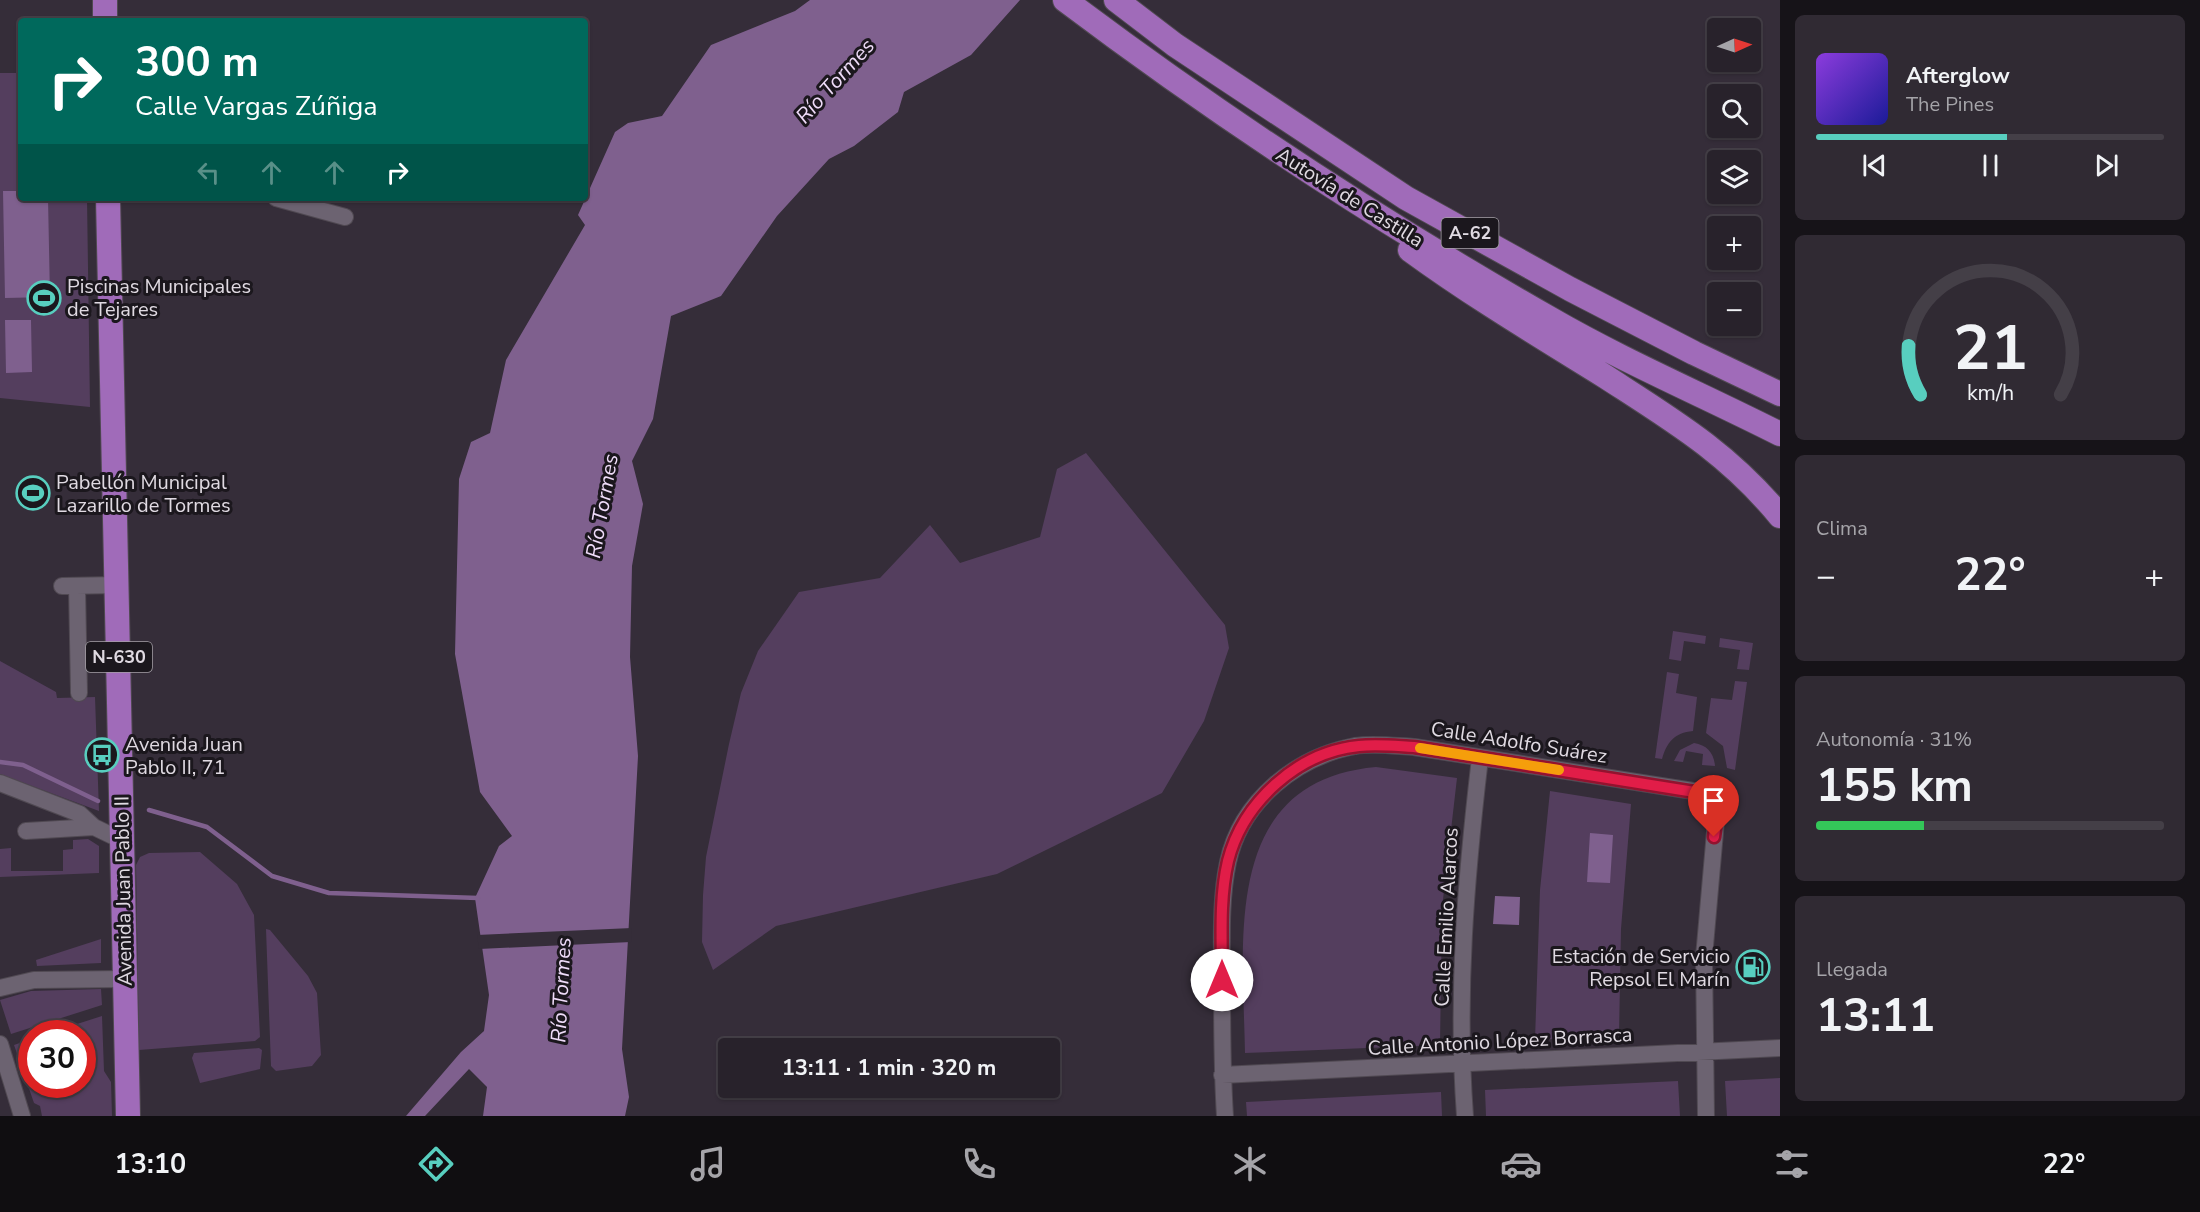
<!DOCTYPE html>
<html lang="es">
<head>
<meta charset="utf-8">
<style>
  :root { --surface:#28222b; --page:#302a33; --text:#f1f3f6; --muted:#a5a4a9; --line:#443f47; --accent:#58cebf }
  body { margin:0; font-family:"Nunito Sans",sans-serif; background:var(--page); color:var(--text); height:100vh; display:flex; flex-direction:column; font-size:22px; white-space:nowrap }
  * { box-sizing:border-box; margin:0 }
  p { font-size:20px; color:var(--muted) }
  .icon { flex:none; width:33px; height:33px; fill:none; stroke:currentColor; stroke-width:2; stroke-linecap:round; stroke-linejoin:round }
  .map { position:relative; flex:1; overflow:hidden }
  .drawer { display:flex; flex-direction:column; gap:15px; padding:15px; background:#161318; width:420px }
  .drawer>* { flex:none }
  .banner { position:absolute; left:18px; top:18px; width:570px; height:183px; border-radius:6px; box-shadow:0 2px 4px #0004,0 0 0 2px var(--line); background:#00695c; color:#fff; overflow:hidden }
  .needle { width:39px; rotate:87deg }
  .controls { position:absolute; left:1707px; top:18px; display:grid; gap:12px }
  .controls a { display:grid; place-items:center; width:54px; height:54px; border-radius:6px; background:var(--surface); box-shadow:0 2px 4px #0004,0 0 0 2px var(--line); font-size:30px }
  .speed { position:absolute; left:18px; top:1020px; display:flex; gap:12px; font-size:30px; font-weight:700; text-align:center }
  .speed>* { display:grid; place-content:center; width:78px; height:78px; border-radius:50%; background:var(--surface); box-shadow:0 2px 4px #0004,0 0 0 2px var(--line); line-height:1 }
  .speed .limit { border:9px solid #d22; background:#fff; color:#111 }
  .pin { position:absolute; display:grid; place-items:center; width:51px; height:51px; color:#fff; margin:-62px -26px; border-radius:50% 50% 50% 0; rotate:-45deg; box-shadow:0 0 6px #0007 }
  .pin .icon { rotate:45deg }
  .me { position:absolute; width:66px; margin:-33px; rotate:0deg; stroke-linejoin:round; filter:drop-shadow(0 0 4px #0008) }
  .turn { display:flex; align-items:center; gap:21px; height:126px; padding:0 18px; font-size:27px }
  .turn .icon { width:78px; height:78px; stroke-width:2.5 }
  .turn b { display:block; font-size:42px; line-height:51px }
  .lanes { display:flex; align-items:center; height:57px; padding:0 18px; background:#0003; justify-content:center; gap:30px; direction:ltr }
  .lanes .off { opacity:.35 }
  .big { font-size:45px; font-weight:700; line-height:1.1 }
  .drawer .tile { flex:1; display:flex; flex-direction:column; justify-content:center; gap:9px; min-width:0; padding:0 21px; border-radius:9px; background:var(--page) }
  .drawer .dial { align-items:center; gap:0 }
  .dial svg { height:156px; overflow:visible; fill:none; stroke:var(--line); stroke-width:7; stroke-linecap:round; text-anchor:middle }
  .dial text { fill:var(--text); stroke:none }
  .song { display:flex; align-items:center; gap:18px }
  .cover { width:72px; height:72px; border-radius:9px; background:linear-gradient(135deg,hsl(270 70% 55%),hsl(240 70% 35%)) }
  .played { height:6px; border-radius:3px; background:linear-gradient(90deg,var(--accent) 55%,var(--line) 55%) }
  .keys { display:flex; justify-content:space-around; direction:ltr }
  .heat { display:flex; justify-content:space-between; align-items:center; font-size:33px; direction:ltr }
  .charge { height:9px; border-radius:4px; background:linear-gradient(90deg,#34c759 31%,var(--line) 0) }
  .trip { position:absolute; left:718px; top:1038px; width:342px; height:60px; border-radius:6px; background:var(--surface); box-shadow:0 2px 4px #0004,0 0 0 2px var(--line); font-weight:700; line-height:60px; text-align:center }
  .tabs { display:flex; height:96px; justify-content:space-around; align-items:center; background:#100e11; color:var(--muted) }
  .tabs .icon { width:42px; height:42px }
  .tabs .on { color:var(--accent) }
  .tabs b { font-size:27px; color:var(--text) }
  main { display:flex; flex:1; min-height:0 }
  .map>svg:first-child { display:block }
  .green { fill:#543e5e }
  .water { fill:#7f608e }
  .pier { fill:#352d39 }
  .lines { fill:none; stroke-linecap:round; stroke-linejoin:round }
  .stream { stroke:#7f608e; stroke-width:4.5 }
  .minor-casing { stroke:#504952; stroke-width:18 }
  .highway-casing { stroke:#504952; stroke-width:26 }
  .minor { stroke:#6c6371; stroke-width:16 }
  .highway { stroke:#a06bb9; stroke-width:24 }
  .route-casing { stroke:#92132f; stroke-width:15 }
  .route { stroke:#e11d48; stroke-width:10 }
  .slow { stroke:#f59e0b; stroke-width:10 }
  .labels { text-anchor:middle; stroke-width:6; stroke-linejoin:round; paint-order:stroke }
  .shield { fill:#1b171d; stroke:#a5a0a7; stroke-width:1.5 }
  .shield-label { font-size:18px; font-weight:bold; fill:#e0dae2 }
  .street-label { font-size:20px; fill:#e0dae2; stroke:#1b171d }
  .poi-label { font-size:20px; fill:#e0dae2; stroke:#1b171d; text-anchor:start }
  .water-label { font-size:21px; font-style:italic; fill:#efdcf9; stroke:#1b171d }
</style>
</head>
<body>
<main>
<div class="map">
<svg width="1780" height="1116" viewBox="0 0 1780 1116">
  <rect width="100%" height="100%" fill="#352d39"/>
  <path class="green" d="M0,73H21V198H87L90,407L0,398Z
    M1086,453L1225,625L1229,648L1204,721L1162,793L997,874L776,926L713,970L702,942L703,895L706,857L729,744L741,693L758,651L799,592L880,578L930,525L960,563L1040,537L1057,469Z
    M1673,631L1706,636L1705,644L1684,641L1681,661L1669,659Z
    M1720,638L1753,643L1749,670L1737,669L1740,650L1719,647Z
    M0,661L56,692L57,698L95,697L99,811L0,774Z
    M1667,672L1679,674L1676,693L1697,697L1693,731C1674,733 1667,742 1662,759L1655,758Z
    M1735,681L1747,682L1735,770L1727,768L1723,746L1706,733L1711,698L1732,700Z
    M1694,743C1707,745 1714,753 1715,766L1702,765L1703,754L1686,751L1683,762L1674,761L1680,750Z
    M1376,767L1457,778L1442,908L1440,1045L1245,1053C1243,939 1221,781 1376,767Z
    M1550,791L1631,804L1621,929L1619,1036L1535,1040L1540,890Z
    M88,839L99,846V873L0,877V849L11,848V871H63V850L73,849V840Z
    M200,852L237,884L254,915L260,1037L255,1041L139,1050L136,865L140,857L149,853Z
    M266,929L270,930L308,976L317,993L321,1055L312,1066L276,1071L271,1066Z
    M101,939V963L37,966L36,960Z
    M101,989L102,1005L11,1034L0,1000L31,991Z
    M102,1016L104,1071L111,1082L112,1116H42L40,1106L34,1103L14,1045L31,1039L32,1084H82V1034L49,1033Z
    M259,1048L262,1050L260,1069L200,1083L192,1058L194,1053Z
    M1780,1078V1116H1727L1725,1081Z
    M1678,1081L1680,1116H1486L1485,1090Z
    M1441,1092L1442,1116H1247L1246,1102Z"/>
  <path class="water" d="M810,0H1020L971,55L904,92L898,112L854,146L829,159L777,216L721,296L671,316L653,419L632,461L643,504L632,566L630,657L638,756L622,1049L629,1097L625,1116H483L487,1087L469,1069L425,1116H406L461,1052L484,1031L489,995L475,898L499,846L512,836L480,792L455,654L459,479L471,442L490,433L506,360L585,225L578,215L615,132L628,123L662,116L711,45L795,11Z
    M3,191H21V198H48L50,297L5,298Z
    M5,320H31L32,372L6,373Z
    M1590,833L1613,835L1610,883L1587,882Z
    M1495,896L1520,897L1519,925L1493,924Z"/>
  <path class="pier" d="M632,928L631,942L479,949L477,935Z"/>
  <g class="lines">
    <path class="stream" d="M0,762L23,765L98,801
      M149,810L207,827L272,876L329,893L478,898"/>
    <g class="minor-casing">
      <path id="minor" d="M276,198L345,217
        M62,586L118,585
        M77,586L79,693
        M0,783L80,814L94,827L121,840
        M26,831L94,827
        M0,988L34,980L124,979
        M0,1044L22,1116
        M1222,1075L1780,1048
        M1225,1116C1222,1071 1222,1025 1222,980C1222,941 1220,900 1228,862C1241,801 1296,757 1355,746C1374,743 1395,746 1414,747L1693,791C1705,794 1714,796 1717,809L1704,957L1706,1116
        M1465,1116C1456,995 1466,877 1480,758"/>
    </g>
    <g class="highway-casing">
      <path id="highway" d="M105,0V21
        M1065,0C1219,116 1381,222 1549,318C1623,361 1703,395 1780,434
        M1116,0L1175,45L1406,198L1570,289L1694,353L1780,394
        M108,198L128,1116
        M1410,250C1473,296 1540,336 1606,377C1674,421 1728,453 1780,516"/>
    </g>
    <use href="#minor" class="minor"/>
    <use href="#highway" class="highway"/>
  </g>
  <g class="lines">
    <g class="route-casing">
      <path id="route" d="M1222,980C1222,941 1219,899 1228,861C1243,802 1298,752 1359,746C1377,744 1395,746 1414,747L1707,794C1721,805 1716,821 1714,837"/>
    </g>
    <use href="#route" class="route"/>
    <path class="slow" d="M1420,748L1559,770"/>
  </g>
  <defs>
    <g id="stadium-ring" transform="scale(1.725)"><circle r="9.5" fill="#1b171d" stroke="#58cebf" stroke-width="1.5"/><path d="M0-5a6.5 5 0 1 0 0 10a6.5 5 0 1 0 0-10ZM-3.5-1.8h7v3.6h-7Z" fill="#58cebf"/></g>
    <g id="bus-ring" transform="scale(1.725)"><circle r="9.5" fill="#1b171d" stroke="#58cebf" stroke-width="1.5"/><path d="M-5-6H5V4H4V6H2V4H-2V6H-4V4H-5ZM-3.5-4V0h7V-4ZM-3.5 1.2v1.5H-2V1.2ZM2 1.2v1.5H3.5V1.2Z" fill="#58cebf"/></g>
    <g id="fuel-ring" transform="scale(1.725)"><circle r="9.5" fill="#1b171d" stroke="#58cebf" stroke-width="1.5"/><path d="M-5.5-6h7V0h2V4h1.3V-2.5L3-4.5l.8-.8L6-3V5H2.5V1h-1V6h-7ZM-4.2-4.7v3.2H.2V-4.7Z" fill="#58cebf"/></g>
  </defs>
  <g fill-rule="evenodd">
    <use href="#stadium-ring" x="44" y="298"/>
    <use href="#stadium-ring" x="33" y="493"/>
    <use href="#bus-ring" x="102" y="755"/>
    <use href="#fuel-ring" x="1753" y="967"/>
  </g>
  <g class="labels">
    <g class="shield">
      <rect x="1441.5" y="218" width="57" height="30" rx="4.5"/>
      <rect x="86" y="642" width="66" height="30" rx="4.5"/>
    </g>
    <g class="shield-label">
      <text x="1470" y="239">A-62</text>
      <text x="119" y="663">N-630</text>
    </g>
    <g class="street-label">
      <text transform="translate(1350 197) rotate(32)" y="7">Autovía de Castilla</text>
      <text transform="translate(1519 742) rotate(9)" y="7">Calle Adolfo Suárez</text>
      <text transform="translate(123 891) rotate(-91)" y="7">Avenida Juan Pablo II</text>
      <text transform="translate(1446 917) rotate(-87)" y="7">Calle Emilio Alarcos</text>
      <text transform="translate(1500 1041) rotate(-3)" y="7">Calle Antonio López Borrasca</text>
    </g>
    <g class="poi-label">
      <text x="67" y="293">Piscinas Municipales<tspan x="67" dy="23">de Tejares</tspan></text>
      <text x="56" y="489">Pabellón Municipal<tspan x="56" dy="23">Lazarillo de Tormes</tspan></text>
      <text x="125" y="751">Avenida Juan<tspan x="125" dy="23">Pablo II, 71</tspan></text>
      <text x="1730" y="963" text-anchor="end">Estación de Servicio<tspan x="1730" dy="23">Repsol El Marín</tspan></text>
    </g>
    <g class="water-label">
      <text transform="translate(835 81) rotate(-48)" y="7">Río Tormes</text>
      <text transform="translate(602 506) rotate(-80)" y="7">Río Tormes</text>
      <text transform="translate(561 990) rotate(-87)" y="7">Río Tormes</text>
    </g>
  </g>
</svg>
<div class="controls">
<a><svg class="needle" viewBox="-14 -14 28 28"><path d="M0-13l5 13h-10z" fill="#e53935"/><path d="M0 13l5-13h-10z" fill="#a5a4a9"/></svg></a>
<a><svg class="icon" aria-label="search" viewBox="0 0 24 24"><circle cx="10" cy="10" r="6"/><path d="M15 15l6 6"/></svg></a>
<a><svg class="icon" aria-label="layers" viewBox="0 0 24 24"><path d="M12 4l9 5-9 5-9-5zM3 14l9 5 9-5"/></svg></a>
<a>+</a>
<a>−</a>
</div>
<div class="speed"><div class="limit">30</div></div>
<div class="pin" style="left:1714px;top:837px;background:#d93025"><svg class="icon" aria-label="arrive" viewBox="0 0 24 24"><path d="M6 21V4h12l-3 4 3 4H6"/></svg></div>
<svg class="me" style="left:1222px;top:980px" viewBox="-20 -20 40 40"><circle r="19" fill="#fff"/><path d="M0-13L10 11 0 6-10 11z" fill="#e11d48"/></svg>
<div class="trip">13:11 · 1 min · 320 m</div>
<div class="banner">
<div class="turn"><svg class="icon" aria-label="right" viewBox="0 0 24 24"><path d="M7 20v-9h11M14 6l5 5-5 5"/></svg><div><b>300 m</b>Calle Vargas Zúñiga</div></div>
<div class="lanes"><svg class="icon off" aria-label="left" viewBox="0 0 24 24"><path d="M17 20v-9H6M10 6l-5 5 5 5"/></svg><svg class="icon off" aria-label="ahead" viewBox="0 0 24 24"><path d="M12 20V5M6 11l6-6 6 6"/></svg><svg class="icon off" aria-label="ahead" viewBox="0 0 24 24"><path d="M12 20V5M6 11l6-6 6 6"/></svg><svg class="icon" aria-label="right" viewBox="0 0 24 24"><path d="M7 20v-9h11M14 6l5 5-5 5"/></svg></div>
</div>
</div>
<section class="drawer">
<div class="tile">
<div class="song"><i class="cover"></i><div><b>Afterglow</b><p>The Pines</p></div></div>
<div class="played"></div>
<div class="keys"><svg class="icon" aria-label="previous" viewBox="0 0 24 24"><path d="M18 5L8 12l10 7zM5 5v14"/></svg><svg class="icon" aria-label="pause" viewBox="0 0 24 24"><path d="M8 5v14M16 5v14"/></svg><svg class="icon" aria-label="next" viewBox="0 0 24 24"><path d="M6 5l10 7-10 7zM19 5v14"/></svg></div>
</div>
<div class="tile dial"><svg viewBox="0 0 100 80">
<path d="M14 69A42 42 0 1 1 86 69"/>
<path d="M14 69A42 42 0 0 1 8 44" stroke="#58cebf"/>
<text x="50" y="56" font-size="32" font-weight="700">21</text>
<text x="50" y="72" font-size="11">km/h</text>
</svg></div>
<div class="tile"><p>Clima</p>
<div class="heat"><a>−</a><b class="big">22°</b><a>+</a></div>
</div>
<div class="tile"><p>Autonomía · 31%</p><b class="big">155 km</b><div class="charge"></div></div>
<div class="tile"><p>Llegada</p><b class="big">13:11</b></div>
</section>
</main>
<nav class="tabs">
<b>13:10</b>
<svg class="icon on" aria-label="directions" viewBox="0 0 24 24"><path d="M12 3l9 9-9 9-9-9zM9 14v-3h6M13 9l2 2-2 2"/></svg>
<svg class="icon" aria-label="music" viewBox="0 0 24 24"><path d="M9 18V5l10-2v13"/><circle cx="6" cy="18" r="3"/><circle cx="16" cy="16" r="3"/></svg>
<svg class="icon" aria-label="phone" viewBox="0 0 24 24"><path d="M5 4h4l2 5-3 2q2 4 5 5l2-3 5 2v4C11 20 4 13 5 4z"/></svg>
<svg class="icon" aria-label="climate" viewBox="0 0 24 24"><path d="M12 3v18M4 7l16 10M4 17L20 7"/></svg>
<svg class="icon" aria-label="car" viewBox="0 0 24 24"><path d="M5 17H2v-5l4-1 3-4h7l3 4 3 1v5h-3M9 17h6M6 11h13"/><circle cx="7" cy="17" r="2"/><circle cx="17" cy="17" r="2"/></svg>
<svg class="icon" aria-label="filters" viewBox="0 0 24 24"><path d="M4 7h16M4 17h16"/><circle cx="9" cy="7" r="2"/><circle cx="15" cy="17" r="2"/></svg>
<b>22°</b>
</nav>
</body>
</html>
